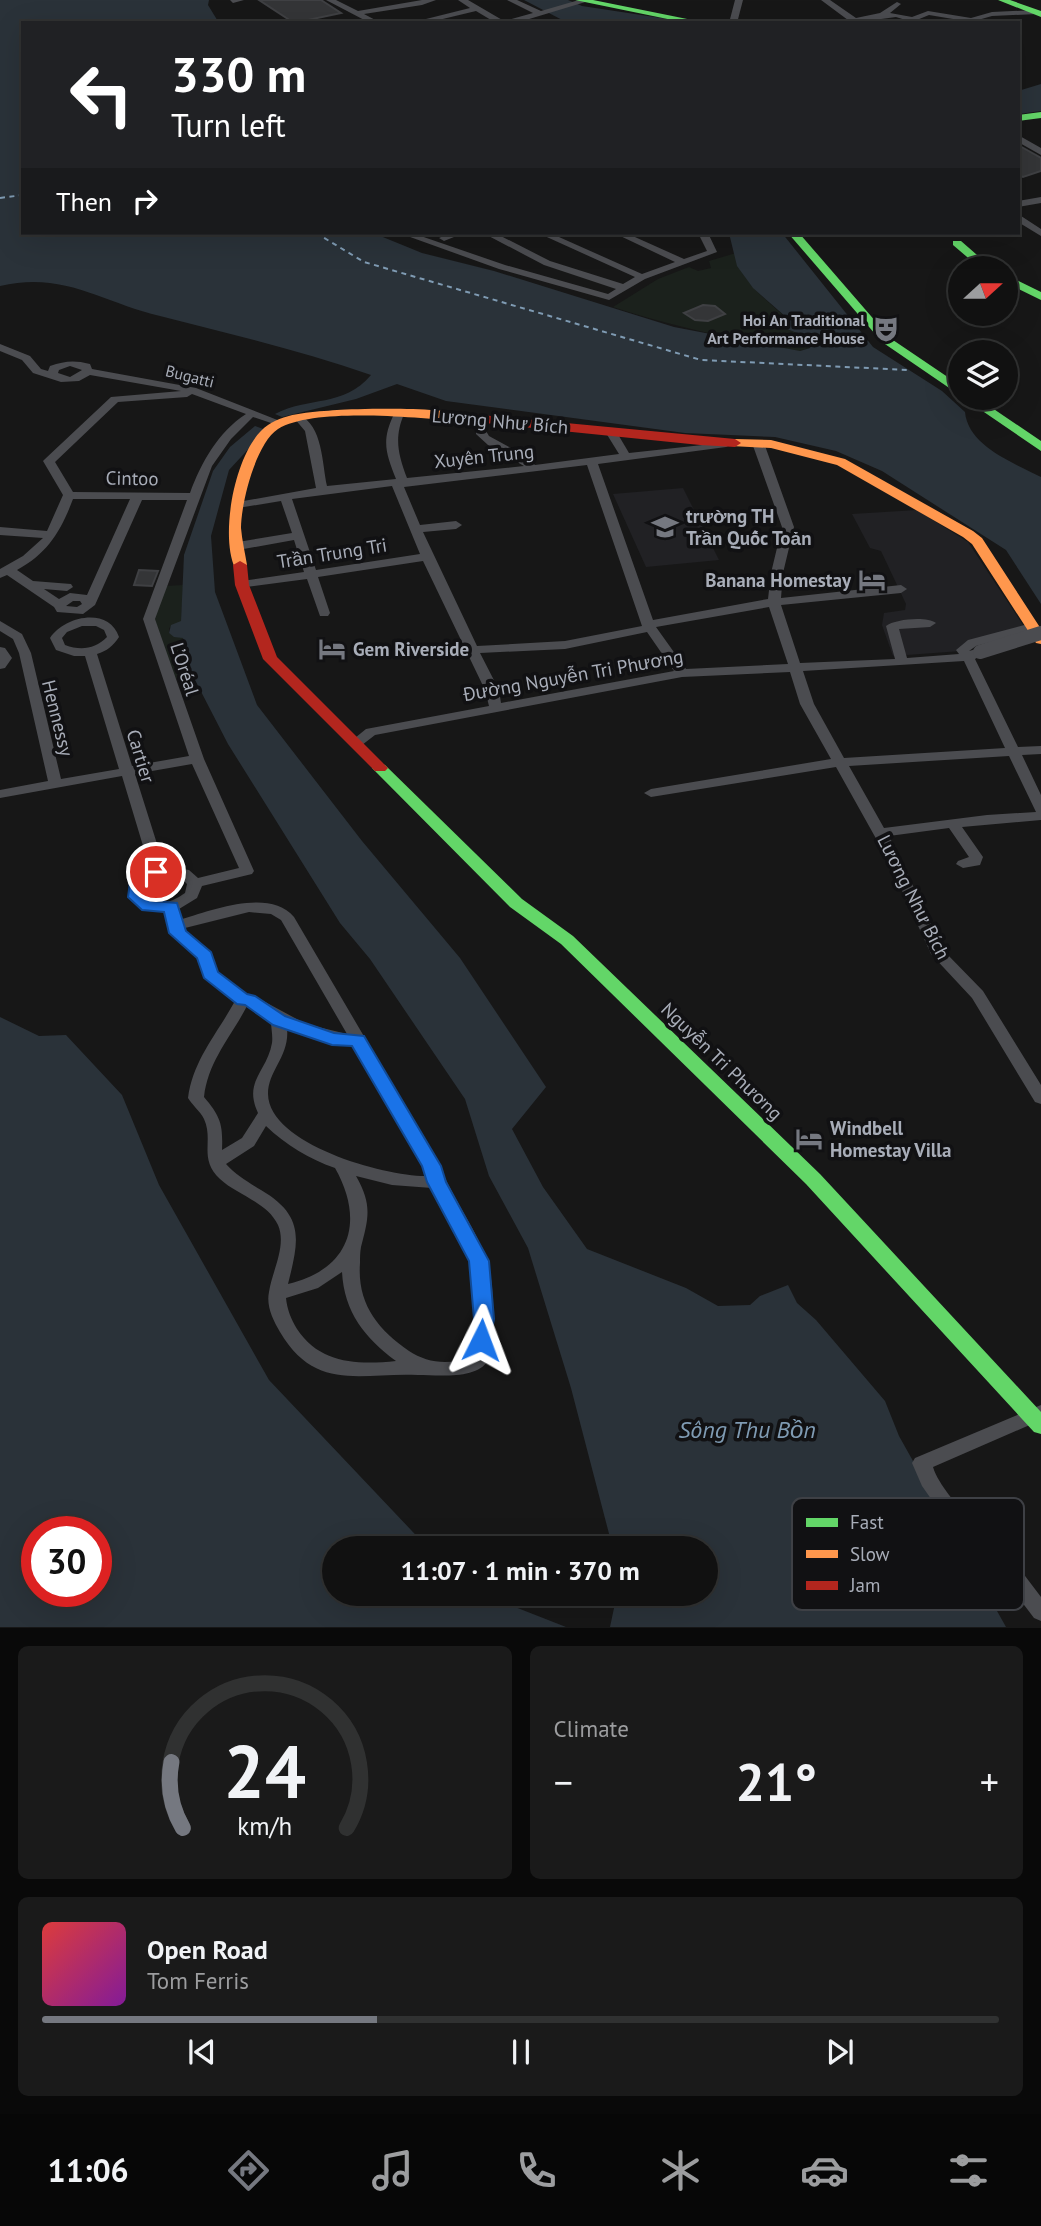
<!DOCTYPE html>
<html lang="en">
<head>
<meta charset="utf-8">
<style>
  :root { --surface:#111; --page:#1a1a1a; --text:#f1f3f6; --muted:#9c9d9f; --line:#303131; --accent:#757880 }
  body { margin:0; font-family:"PT Sans",sans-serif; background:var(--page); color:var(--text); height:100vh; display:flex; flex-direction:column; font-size:26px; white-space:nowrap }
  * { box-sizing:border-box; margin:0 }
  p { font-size:23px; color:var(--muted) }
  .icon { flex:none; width:38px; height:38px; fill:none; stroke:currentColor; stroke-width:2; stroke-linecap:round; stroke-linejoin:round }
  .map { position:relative; height:1628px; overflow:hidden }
  .drawer { display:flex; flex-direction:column; gap:18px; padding:18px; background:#090909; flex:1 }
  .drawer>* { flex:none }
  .guide { position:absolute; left:21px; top:21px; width:999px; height:214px; border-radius:0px; box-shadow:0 7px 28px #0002,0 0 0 2px var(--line); background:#202124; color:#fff; overflow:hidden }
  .needle { width:46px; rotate:69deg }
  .buttons { position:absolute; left:948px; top:256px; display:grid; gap:14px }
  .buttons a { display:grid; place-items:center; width:70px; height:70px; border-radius:50%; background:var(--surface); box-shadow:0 7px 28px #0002,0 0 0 2px var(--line); font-size:35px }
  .speed { position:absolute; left:21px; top:1516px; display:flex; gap:14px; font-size:35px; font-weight:700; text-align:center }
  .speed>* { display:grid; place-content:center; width:91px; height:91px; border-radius:50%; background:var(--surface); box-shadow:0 7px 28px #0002,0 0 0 2px var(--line); line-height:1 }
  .speed .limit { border:10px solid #d22; background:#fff; color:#111 }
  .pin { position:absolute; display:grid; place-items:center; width:60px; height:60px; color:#fff; margin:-30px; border:4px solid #fff; border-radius:50%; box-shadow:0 2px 7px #0007 }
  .me { position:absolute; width:77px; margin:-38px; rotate:3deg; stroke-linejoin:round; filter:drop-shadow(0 0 5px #0008) }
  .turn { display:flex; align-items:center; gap:24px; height:147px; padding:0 35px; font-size:32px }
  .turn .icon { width:91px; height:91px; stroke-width:2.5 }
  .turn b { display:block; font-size:49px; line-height:60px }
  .then { display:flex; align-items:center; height:66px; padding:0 35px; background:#0003; gap:14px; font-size:26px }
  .big { font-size:52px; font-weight:700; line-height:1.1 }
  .drawer .tile { flex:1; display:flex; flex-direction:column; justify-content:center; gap:10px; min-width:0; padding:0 24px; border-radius:10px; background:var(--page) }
  .drawer .dial { align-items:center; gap:0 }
  .dial svg { height:182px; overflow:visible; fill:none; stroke:var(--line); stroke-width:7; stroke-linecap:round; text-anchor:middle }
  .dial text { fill:var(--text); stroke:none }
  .song { display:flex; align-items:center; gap:21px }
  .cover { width:84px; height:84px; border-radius:10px; background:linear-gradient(135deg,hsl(0 70% 55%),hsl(290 70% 35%)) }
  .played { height:7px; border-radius:4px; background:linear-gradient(90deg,var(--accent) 35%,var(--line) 35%) }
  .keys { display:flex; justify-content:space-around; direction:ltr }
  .heat { display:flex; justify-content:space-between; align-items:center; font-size:38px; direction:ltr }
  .drawer .tiles { flex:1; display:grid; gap:18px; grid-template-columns:1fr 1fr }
  .tile:last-child { grid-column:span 2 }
  .trip { position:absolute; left:322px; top:1536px; width:396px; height:70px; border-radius:35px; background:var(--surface); box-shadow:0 7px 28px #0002,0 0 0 2px var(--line); font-weight:700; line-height:70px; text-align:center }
  .menu { display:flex; height:112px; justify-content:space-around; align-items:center; background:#070707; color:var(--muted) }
  .menu .icon { width:49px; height:49px }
  .menu .selected { color:var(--accent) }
  .menu b { font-size:32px; color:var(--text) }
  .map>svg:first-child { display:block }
  .built { fill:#212124 }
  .green { fill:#1b211c }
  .water { fill:#2a3239; fill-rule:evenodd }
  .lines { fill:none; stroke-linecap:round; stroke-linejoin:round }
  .ferry { stroke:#7f9bb3; stroke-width:2; stroke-dasharray:5 4.5; stroke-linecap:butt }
  .building { fill:#343537; stroke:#3f4043; stroke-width:2 }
  .street { fill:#4b4c50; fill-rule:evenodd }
  .fast { fill:#63d668; fill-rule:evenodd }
  .slow { fill:#ff974d; fill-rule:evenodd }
  .jam { fill:#b3261e; fill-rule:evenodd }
  .street-bridge { stroke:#4b4c50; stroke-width:14 }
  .route { fill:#1a73e8; stroke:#114b97; stroke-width:2 }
  .labels { text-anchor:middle; stroke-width:7; stroke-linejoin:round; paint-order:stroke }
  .far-poi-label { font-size:16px; font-weight:bold; fill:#a8adb8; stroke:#111113; text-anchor:end }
  .far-street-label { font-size:16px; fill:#a8adb8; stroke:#111113 }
  .street-label { font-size:19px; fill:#a8adb8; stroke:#111113 }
  .poi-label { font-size:19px; font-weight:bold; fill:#a8adb8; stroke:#111113; text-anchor:start }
  .near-water-label { font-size:24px; font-style:italic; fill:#7f9bb3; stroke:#111113 }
  .key { fill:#111113; stroke:#3e4045; stroke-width:2 }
  .key-label { font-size:19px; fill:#a8adb8 }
</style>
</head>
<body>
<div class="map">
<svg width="1041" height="1628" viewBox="0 0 1041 1628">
  <rect width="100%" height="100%" fill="#171717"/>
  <path class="built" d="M683,488L719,560L646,567L613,494Z
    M917,510L968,542L1025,628L961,651L893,656L882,625L884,613L905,610L906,604L881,551L870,548L852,514Z"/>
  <path class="green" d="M736,253C740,282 766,299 786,318L787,329L807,337L811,343L810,348L799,351C736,340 675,327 613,307L658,279L689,267L698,271L711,268L709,261Z
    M183,585L181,622L169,628V633L183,637L192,674L175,679L154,617L165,586Z
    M978 1512a15 15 0 1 1 30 0a15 15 0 1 1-30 0Z"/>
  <path class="water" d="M0,0H209L208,5L219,23H23V233H373L422,253L494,271L674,327L800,351L810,348L811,343L807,337L787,329L786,317L753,288L737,266L729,233H782L873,347L942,391L965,412C968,446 1014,463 1041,477V604L1006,550L882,471L836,451L775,437L685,433L446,401L397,384L356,399L282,417L275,414C309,396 343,408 371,375C301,351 231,334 160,316C101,302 64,271 0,286Z
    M524,0H568L582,6L694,23H568Z
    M1041,84V111L1019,114L1018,91Z
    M255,426L266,430L229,470L211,536L215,592L257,705L362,841L460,958L546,1087L512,1129L543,1187L587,1249L686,1288L718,1306L750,1305L760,1296L788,1285L797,1303L816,1320L885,1401L899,1436L1006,1627H610L617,1594H705V1549H613L571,1388L528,1248L489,1176L465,1099L370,959L340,923L228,744L192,674L183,638L174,637L169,633L171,625L181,621L184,555L213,471L230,447Z
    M0,1017L39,1036L66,1035L122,1095L159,1185L269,1380L429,1549H334V1594H482L566,1627H0ZM96,1531V1591H37V1531Z"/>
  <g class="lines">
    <path class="ferry" d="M0,198L23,195
      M316,233L364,262L701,360L908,370"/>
  </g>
  <path class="building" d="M259,0H321L341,13L294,23Z
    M1018,145L1041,158V171L1023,177L1018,175Z
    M703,305L715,306L725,314L708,321L695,320L684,313Z
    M139,570L158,571L152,586L134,585Z"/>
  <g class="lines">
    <path class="street" d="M230,0H244L233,3Z
      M326,0H336L358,11L422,0H436L422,5L364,14L381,23H370Z
      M458,0H468L504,21L533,13L507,0H517L541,11L579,0H592L516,23H496L476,11L426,23H410L470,8Z
      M735,0H743L737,23H729Z
      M821,0H830L856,18L880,13L897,2L901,4L890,13L912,17L928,11L971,18L992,12L1037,10L1041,12L1037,14L992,16L971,22L929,15L912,22L896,17L852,23Z
      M1018,135L1041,148V155L1018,142Z
      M1041,197V203L1018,207V201Z
      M1018,214L1041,229V236L1018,222Z
      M399,233H412L505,265L608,294L616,289L544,265L483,233H495L550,261L623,284L635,277L538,233H550L642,274L675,262L614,233H626L684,259L707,251L698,233H708L717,252L645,279L609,300L499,269Z
      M450,233H464L444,241L439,238Z
      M0,344L30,356L41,369L48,371L50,366C65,361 74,360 90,364L92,369L196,388L285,423L280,426L253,417L231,439L212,466L155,619L204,759L254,871L252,874L202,886L197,898L179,909L182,919C213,910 270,888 294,917L440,1166C451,1195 470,1220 482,1248C498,1283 493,1323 488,1360C478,1380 437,1375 418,1375C362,1372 316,1393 280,1332C273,1320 266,1306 269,1292C272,1271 287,1246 278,1225C267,1202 237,1195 220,1179C198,1158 214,1141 204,1119C200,1111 192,1105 188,1098C193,1060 217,1034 235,1001L205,978L198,958L171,933L165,912L144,909L129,897C129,882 135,874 150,869L122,776L0,798V790L48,781L19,653L13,639L0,631V621L22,634L31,653L61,779L119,769L85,656H74L56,650L50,638C64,616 109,606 119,637C113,646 107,651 97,654L132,766L189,756L143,619L187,500H142L95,605L83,614L57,612L54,607L7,575L0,578V569L23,556L43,538L0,535V527L47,531L63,495L43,461L45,459L111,397L181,391L90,375L79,381L61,382L33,373L22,360L0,351ZM70,366L82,370L70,377L58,373L59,370ZM192,394L246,414C218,432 201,463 190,493L73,492L55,462L118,402L187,397ZM73,499H130L87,595L70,593L59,599L44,589L67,591L73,587L71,584L33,581L17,570C48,553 61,531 73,499ZM73,601H80L82,604L77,607L66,606ZM82,626H96L104,630L107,637C95,649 81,651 65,645L62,638L67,632ZM192,764L239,868L198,878L189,870L164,866L135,774ZM165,875L180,877L187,884L185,893C171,903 158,907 143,896V886L152,878ZM249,912L271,914L281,920L347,1034L306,1024L254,996L247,995L217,972L210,953L185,931V928ZM247,1006L271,1021C271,1028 273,1036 272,1043C267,1072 243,1081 258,1113L242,1138L222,1150C223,1125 221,1117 204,1097C208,1061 231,1037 247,1006ZM287,1028L327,1041L354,1045L424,1166L427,1176C387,1177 269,1145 268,1094C268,1070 290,1056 287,1028ZM266,1126C286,1145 309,1159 335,1168C365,1221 351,1269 288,1284C299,1240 305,1216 261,1190C248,1182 236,1175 226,1164L254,1146ZM356,1176L392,1185L432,1188C443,1210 458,1229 466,1252C479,1285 475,1321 470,1356C451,1366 427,1363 409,1351C377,1329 357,1303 360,1263C360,1258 360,1252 361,1247C369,1217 372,1204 356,1176ZM342,1272C344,1312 365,1338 396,1361C358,1365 320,1364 297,1329C291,1319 287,1309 286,1298L318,1288Z
      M399,411L404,414C394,438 398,454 407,478L524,466L488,445L476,434V418L481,415L486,418V431L489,436L524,455L535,465L619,454L606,433L612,430L616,431L629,453L730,442L732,444L726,447L598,464L653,620L768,599L771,573L782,527L752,443L758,440L764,443L794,527L783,573L781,598L901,585L907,589L901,593L781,605L800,663L895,659L886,626C895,619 927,616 936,623L930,627L899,629L907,658L959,654L956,650L968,640L1032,623L1036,624L1038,627L1036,630L976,646L969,651L980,648L986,652L975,659L1018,747L1041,746V754L1022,755L1041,795V820L962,827L983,857L980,865L963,868L956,864L958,861L969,857L949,828L889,836L945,952L983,991L1041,1085V1104L1035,1102L972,998L931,954L888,860L836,767L651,797L644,793L651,789L831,759L800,704L790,672L682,677L375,735L362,745H352L350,742L366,729L489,706L485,690L423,561L318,577L330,613L328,616H320L307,579L238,588L236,585L242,581L304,572L294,540L238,550L232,546L238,542L292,533L281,501L238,508L232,505L238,502L316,488L305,431L294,418L299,415C323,425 322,464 327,486L396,479C386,453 381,441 394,414ZM587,465L642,626L565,641L477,646L423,532L456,529L462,525L456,521L420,525L404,487ZM392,486L420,554L316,570L292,499ZM769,607L788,664L686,669L656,627ZM647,632L674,671L501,703L499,690L480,653L565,649ZM964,661L1005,748L844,758L814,704L803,671ZM1009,756L1036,812L987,815L884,828L849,766Z
      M0,647L5,648L12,658L5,668L0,669Z
      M1041,1405V1420L933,1467C939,1487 958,1501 964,1522L991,1531L1041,1597V1621L1034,1618L977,1543L949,1534L941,1513L922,1486L912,1463L915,1458Z"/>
    <path class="fast" d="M575,0H593L707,23H687Z
      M998,0H1010L1041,11V17Z
      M1041,112V118L1018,121V115Z
      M788,233H799L890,338L961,386V396L882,342Z
      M953,241H961L992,268H980L953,245Z
      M1006,275L1041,292V300L1006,283Z
      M962,397H976L1041,441V451Z
      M380,763L385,765L522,899L573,936L820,1174L1041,1412V1434L1034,1432L806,1184L561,944L510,907L375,771L372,768Z"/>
    <path class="slow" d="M337,410C360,409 451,406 465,417L459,421C415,418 315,407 278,429C256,443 241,503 241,528C242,540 245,553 247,565L245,568H235C219,534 236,446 268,425C287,412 315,412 337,410Z
      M735,439L771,440L845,459L973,531L982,538L1041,629V644L1036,643L972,544L963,537L837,465L771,448L731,446V440Z"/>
    <path class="jam" d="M459,413L735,439L741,443L735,447L700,445L455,420L453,417Z
      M240,561L247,565L249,585L277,657L388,768L385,771H375L263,659L235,585L233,565Z"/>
    <path class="street-bridge" d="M980,652L1041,633"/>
  </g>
  <path class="route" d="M156,866L164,872L144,887V895L152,901L177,903L186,931L211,952L218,972L247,994L255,996L285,1016L334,1033L364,1036L441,1166L446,1182L489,1261L494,1319L489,1346H474L471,1340L474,1319L469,1261L427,1182L422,1166L352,1046L332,1045L273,1025L245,1005L237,1004L204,978L197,958L169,933L164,912L142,910L128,897L130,882Z"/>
  <defs>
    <g id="theatre-bare" transform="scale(2.1)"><path d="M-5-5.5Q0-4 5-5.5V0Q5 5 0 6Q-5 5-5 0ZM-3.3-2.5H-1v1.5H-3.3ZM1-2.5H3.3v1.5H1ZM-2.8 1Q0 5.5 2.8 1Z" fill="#757880" stroke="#111113" stroke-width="2.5" paint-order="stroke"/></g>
    <g id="school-bare" transform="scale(2.1)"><path d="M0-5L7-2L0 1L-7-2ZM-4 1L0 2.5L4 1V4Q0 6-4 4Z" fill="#757880" stroke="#111113" stroke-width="2.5" paint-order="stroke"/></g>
    <g id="hotel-bare" transform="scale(2.1)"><path d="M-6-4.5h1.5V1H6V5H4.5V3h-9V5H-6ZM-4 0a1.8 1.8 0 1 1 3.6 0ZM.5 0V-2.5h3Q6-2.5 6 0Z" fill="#757880" stroke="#111113" stroke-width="2.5" paint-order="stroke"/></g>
  </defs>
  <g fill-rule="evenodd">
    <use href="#theatre-bare" x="886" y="329"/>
    <use href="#school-bare" x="665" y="527"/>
    <use href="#hotel-bare" x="872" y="580"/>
    <use href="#hotel-bare" x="332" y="649"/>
    <use href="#hotel-bare" x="809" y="1139"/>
  </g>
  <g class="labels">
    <g class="far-poi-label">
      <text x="865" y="326">Hoi An Traditional<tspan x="865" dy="18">Art Performance House</tspan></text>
    </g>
    <g class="far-street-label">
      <text transform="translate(190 376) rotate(14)" y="6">Bugatti</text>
    </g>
    <g class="street-label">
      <text transform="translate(500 421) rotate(5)" y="7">Lương Như Bích</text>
      <text transform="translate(484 456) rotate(-6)" y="7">Xuyên Trung</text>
      <text transform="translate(132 478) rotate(1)" y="7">Cintoo</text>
      <text transform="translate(332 553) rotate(-9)" y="7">Trần Trung Tri</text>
      <text transform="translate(185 669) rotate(72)" y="7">L’Oréal</text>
      <text transform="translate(573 675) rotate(-10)" y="7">Đường Nguyễn Tri Phương</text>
      <text transform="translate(58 718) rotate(76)" y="7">Hennessy</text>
      <text transform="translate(141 756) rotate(73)" y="7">Cartier</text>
      <text transform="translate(914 897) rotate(63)" y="7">Lương Như Bích</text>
      <text transform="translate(722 1061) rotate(44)" y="7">Nguyễn Tri Phương</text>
    </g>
    <g class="poi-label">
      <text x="686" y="523">trường TH<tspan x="686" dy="22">Trần Quốc Toản</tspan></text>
      <text x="851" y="587" text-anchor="end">Banana Homestay</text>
      <text x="353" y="656">Gem Riverside</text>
      <text x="830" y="1135">Windbell<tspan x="830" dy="22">Homestay Villa</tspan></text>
    </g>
    <g class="near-water-label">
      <text x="747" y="1438">Sông Thu Bồn</text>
    </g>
  </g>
  <rect x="792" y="1498" width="232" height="112" rx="10" class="key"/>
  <rect x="806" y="1518" width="32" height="9" fill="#63d668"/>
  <rect x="806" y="1550" width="32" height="8" fill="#ff974d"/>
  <rect x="806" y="1581" width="32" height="9" fill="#b3261e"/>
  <g class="key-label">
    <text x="850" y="1529">Fast</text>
    <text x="850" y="1561">Slow</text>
    <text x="850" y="1592">Jam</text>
  </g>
</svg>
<div class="buttons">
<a><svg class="needle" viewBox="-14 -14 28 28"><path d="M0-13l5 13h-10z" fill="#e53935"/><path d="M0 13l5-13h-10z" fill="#9c9d9f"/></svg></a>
<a><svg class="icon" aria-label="layers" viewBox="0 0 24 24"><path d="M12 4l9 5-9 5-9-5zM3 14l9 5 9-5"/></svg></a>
</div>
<div class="speed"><div class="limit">30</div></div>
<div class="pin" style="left:156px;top:872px;background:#d93025"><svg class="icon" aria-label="arrive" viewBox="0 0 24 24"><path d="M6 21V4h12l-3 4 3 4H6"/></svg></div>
<svg class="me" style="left:481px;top:1340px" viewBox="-20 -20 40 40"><path d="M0-17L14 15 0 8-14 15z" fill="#1a73e8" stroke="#fff" stroke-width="4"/></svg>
<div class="trip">11:07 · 1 min · 370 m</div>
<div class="guide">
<div class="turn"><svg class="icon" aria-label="left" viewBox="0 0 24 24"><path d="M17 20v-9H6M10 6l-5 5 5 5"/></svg><div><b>330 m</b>Turn left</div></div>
<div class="then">Then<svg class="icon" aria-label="right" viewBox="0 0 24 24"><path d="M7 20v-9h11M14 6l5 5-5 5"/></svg></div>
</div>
</div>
<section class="drawer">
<div class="tiles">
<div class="tile dial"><svg viewBox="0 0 100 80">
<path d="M14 69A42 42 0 1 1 86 69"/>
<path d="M14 69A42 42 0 0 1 9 40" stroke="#757880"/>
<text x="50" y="56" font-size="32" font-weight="700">24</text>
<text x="50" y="72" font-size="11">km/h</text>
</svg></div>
<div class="tile"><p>Climate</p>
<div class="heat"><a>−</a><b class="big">21°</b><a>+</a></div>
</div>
<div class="tile">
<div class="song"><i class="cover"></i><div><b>Open Road</b><p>Tom Ferris</p></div></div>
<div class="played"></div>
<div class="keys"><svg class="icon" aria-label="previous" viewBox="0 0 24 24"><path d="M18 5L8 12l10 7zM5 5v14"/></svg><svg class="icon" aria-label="pause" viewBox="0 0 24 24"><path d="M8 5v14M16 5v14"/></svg><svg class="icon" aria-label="next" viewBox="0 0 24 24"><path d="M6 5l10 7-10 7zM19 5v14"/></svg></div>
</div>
</div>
</section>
<nav class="menu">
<b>11:06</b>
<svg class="icon selected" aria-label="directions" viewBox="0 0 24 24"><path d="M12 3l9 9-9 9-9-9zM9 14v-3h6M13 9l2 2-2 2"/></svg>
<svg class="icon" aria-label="music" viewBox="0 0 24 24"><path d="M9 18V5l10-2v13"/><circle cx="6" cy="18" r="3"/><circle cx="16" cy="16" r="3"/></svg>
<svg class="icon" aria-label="phone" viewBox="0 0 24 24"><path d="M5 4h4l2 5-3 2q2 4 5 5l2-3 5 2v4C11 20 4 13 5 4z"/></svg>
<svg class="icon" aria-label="climate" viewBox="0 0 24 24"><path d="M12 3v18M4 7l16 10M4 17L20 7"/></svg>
<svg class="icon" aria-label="car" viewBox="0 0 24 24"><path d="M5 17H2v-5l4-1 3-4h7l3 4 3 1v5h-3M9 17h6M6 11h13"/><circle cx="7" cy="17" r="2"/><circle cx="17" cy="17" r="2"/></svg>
<svg class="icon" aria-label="filters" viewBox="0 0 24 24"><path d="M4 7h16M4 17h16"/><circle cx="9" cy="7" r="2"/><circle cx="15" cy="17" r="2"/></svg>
</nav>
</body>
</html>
